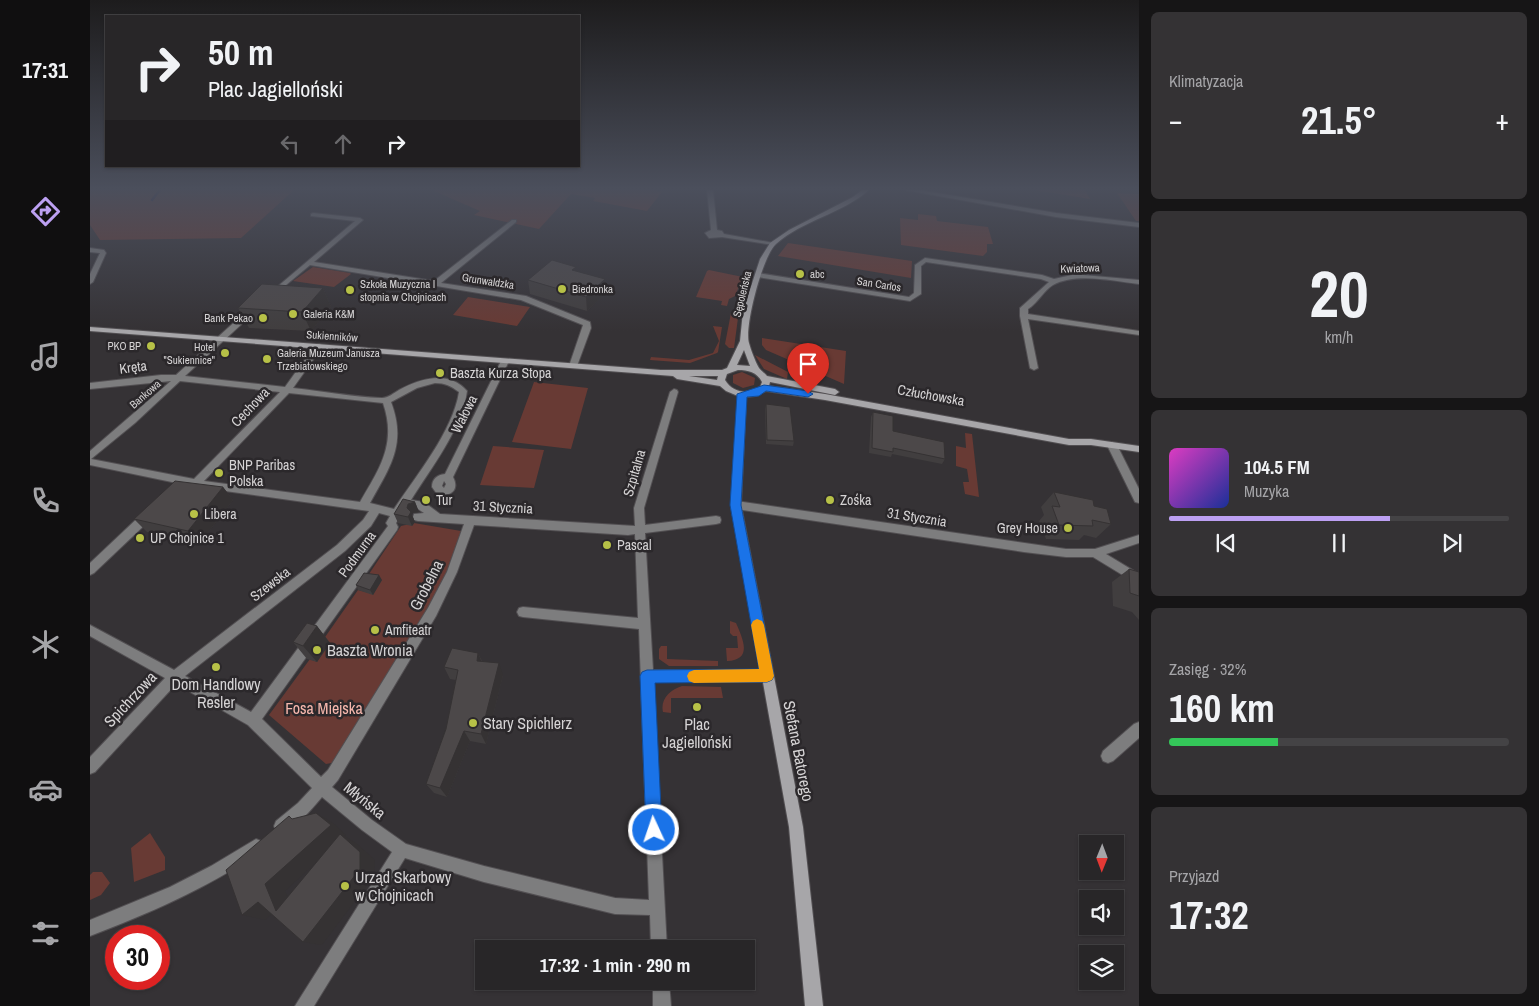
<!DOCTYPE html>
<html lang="pl">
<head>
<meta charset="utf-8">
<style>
  :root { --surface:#282628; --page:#343234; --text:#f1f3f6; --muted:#a5a5a8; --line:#444345; --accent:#bca0f2 }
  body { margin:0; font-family:"Archivo Narrow",sans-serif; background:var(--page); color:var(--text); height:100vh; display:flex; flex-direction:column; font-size:19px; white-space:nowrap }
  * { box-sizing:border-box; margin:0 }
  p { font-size:16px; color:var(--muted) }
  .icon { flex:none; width:28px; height:28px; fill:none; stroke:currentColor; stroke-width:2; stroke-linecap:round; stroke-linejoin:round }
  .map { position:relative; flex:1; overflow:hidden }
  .side { display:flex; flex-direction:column; gap:12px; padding:12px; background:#161516; width:400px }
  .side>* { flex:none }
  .banner { position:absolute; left:15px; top:15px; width:475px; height:152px; border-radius:0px; box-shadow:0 1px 4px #0004,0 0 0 1px var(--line); background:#282628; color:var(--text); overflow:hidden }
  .needle { width:32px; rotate:181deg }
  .tools { position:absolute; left:989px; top:835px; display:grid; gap:10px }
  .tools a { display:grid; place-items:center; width:45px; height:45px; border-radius:0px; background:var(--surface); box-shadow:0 1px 4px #0004,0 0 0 1px var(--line); font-size:25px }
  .speed { position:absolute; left:15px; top:925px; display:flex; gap:10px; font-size:25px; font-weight:700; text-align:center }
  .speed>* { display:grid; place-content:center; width:65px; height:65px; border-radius:50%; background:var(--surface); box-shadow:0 1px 4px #0004,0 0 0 1px var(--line); line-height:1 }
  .speed .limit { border:8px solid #d22; background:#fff; color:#111 }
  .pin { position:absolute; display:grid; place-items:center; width:42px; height:42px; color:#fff; margin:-51px -21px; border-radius:50% 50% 50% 0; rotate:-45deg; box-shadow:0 0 5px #0007 }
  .pin .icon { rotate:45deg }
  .me { position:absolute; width:55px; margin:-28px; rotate:357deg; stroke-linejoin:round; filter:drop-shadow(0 0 4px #0008) }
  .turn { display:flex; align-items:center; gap:18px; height:105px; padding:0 20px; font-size:22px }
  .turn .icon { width:65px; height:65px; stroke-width:2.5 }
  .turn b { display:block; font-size:35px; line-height:42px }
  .lanes { display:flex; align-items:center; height:48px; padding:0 20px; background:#0003; justify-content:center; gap:25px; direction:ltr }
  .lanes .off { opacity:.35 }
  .big { font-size:38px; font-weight:700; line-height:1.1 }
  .side .tile { flex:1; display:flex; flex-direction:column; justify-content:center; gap:8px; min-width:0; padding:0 18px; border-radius:8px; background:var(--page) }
  .side .dial { align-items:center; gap:0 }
  .dial b { font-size:65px; line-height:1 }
  .song { display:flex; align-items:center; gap:15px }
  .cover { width:60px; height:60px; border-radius:8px; background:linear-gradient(135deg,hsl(310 70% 55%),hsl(230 70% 35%)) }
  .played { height:5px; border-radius:2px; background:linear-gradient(90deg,var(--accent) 65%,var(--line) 65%) }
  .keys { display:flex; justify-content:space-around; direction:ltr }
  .heat { display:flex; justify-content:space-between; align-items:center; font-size:28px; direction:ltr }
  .charge { height:8px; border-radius:4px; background:linear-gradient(90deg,#34c759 32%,var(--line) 0) }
  .trip { position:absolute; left:385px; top:940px; width:280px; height:50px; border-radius:0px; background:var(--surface); box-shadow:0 1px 4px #0004,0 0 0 1px var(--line); font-weight:700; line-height:50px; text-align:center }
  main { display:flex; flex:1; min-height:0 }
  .dock { display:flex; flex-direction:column; width:90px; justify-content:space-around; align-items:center; background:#100f10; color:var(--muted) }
  .dock .icon { width:35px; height:35px }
  .dock .selected { color:var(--accent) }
  .dock b { font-size:22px; color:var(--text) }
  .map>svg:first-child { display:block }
  .green { fill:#683a34 }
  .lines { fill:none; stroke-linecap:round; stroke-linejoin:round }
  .stream { stroke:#16164a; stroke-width:2.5 }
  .street-casing { stroke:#524f52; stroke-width:2 }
  .secondary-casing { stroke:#524f52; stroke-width:2 }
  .street { fill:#7d7d7e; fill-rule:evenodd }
  .secondary { fill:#a7a6a9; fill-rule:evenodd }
  .wall { fill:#413e3f }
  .shaded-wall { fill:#353233 }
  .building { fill:#4c4849; stroke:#353233 }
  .route { fill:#1a73e8; stroke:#114b97 }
  .slow { fill:#f59e0b }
  .poi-dot { fill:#b7c147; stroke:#2b282b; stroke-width:2 }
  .labels { text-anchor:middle; stroke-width:5; stroke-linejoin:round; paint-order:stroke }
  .far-street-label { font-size:11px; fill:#d5d3d4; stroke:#2b282b }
  .far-poi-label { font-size:11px; fill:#d5d3d4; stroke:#2b282b; text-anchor:start }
  .street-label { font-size:14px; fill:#d5d3d4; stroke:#2b282b }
  .poi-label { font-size:14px; fill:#d5d3d4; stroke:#2b282b; text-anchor:start }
  .near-street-label { font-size:16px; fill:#d5d3d4; stroke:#2b282b }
  .near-poi-label { font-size:16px; fill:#d5d3d4; stroke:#2b282b; text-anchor:start }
  .near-park-label { font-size:16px; fill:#f6b7ad; stroke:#2b282b }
</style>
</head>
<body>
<main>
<nav class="dock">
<b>17:31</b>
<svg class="icon selected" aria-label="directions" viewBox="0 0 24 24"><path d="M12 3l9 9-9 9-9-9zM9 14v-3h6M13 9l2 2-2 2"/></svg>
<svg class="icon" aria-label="music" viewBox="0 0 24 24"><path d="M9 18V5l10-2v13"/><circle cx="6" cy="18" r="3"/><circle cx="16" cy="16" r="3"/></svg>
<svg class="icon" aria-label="phone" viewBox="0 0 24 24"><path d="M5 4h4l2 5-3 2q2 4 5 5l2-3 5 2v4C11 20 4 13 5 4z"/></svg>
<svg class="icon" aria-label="climate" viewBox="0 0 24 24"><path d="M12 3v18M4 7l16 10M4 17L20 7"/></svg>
<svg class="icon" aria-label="car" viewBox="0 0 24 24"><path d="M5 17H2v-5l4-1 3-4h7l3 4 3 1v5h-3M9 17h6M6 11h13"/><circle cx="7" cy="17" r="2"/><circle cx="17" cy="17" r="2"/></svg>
<svg class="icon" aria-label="filters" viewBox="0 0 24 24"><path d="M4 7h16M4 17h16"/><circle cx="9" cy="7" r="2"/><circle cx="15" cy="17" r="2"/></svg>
</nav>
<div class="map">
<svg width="1049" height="1006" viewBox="0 0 1049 1006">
  <rect width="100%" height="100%" fill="#353235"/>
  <path class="green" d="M0,190H204L151,238L10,240L0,225Z
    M342,190H563L572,192L557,211L503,201L505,198L481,194L449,229L384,215L390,211Z
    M945,190H995L1000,199Z
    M1027,193L1049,194V221H1046Z
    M828,214L846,216L847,221L898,227L903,244H897V252L893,256L811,245L810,218L828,220Z
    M698,243L822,261L821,278L688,256Z
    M223,267L260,273L261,274L244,287L203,281Z
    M619,270L653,277L645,296L639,299L637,306L631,305L632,301L606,297L617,271Z
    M378,297L440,307L427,326L363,315Z
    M641,313L648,318L644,348H639L635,344Z
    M623,326L632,327L628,352L627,353L600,363L560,360L561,357L599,360L623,353L629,341Z
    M672,338L756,351L754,384L676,350L672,345Z
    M665,355L698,372L697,379L674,369Z
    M652,372L665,378L664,385L653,388L643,383V375Z
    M444,382L498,388L481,449L422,442Z
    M875,433L882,434L889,497L875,494L873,482H879L877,469L866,466V446L876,448Z
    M403,446L454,450L444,488L390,485Z
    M324,523L371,531L358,574L247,762L236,764L179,715L220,659L227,662L233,640L268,590L283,594L291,580L277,577L311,526Z
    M640,621L646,623C653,639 663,660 637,661L636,648H648L647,636H643L640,633Z
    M571,646H577V659L628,661V666H579L569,659V649Z
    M592,686L631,687L633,698H581V713L573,712C570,699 580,690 592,686Z
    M60,833L75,857V870L44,882L41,848Z
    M3,872H12L20,883L11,895L0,900V875Z"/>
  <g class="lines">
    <path class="stream" d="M62,200L70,190"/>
    <g class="street-casing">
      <path id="street" d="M617,190H623L627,230L632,231L634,234L684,243V245L632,237L619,238L615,233L621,230Z
        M815,190H829L966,213L1049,223V227L966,217Z
        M223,213L270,218L273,220L224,262L344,281L422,220H426V222L351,283L436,296L500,322L501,328L487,366L483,368L479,366L493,325L431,300L220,265L184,295H180V293L265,221L221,216V214Z
        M0,248L14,250L16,253L3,282L0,284V274L10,253L0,252Z
        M835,258L952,275L964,279L982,275H993L1049,280V284C1025,281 985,272 963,285C953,291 948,303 938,309V314L1049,331V335L938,319L948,368L944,370L940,368L930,316V308L959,282L951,279L836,262L831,266V294L820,301L668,277L665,275L668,273L819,297L824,293L825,265Z
        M160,308L167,310L95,376L195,387L226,344H229L233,346L203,388C232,391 262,397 292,398C298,398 304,393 309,390C331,378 359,370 377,391C372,429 341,468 321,500L334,502L350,514L545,526L544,508L580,392L584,389L587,390L588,392L554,508L555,525L626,516L630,517L631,520L630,523L626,524L555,533L563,670H677L681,672L683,676L681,680L677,682H563L577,949H561L560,915L525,914L394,882L315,858L224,1006H205L302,852L272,830L232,797C221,810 207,827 191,833L186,831L184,826L186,821L208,803L222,788L158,725L86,684L5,772L0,774V757L75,678L0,636V625L84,670L247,545L273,520L279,511L106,487L0,465V451L81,381L0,389V383L71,375H86ZM90,381L190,392L104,479L1,459L45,423ZM345,383C355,383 361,386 369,392C363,431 326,476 304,509L280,503C300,467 317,444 301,402L327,388ZM199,393L293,403C307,443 290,468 270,502L114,481ZM316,507L328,509L334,513L324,514L323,517L324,520L328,521L374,524L357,572L338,608L238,770L231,777L172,719L307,530L308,527L306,523ZM289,513L300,516L296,523L298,526L161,712L95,676L255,551L281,526ZM384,525L538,535L545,534L548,618L433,607L429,608L427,612L429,616L433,617L549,629L559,900L525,898L394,866L316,844L282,820L242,787L248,780L346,616L367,572Z
        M412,359H415L419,361L363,477C370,490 360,498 347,494L342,487C342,479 347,475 355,474ZM354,481L356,484L354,488L352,486Z
        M1022,442L1027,445L1049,489V503L1045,502L1017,445Z
        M646,501L976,549H1005L1049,535V543L1016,554L1049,574V585L1003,557H976L934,552L646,509L642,508L641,505L642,502Z
        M57,512L61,513L62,516L61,519L4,573L0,575V563L53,513Z
        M1049,722V738L1023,761L1018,763L1013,761L1011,756L1013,751L1044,724Z
        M166,839L171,841L173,846L171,851C118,888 60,913 0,936V920L80,887L121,866Z
        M563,981H579L581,1006H563Z"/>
    </g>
    <g class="secondary-casing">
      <path id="secondary" d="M772,190H779C752,214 713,220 686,244C673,255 654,327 659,343C661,350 665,361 669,368C671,371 675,373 677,376L745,389L749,392L745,395L680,382L679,386L735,394L979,439H1001L1049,446V452L1001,445H979L735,400L676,391L666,396L656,397L651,505L713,827L733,1006H715L699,827L641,505L648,396L636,391L630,386L587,379L583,376L0,331V327L571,370H632L637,368L650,341L653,311L670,259L680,243L699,230L763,197ZM654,350L660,366L647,365ZM648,370C658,370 667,372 672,382L670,387C658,395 643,393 635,380L637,374ZM599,376H628L627,380Z"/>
    </g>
    <use href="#street" class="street"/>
    <use href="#secondary" class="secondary"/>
  </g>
  <path class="wall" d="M486,271L515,294L497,311L440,294L438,280Z
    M233,288L241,307L221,331L159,328L148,308Z
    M676,404L704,441L703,446L676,444L675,409Z
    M783,412L803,431L855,459L852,464L802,454L801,457L779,453L781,417Z
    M133,487L143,500L109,544L57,532L44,519Z
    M964,492L1004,506L1021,524L1006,538L994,535L989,540L956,539L949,521L954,515L951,507Z
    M325,502L329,512L322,513V515L325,522L322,526L308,523L304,514Z
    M1039,569L1049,572V620L1042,612L1023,606L1022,582Z
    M292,580L283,595L268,590L266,585Z
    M227,626L240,643L227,662L217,659L203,642Z
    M388,653L392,661L413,675L396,744L380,741L357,797L344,793L336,784L356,729L366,680L360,679L354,667Z"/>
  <path class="shaded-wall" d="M515,279V294L497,311L496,297Z
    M233,288L241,307L221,331L212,312Z
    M133,487L143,500L109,544L98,531Z
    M325,502L329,512L322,513V515L325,522L322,526L318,517L317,508L318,504Z
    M289,575L292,580L283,595L280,590Z
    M227,626L240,643L227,662L213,646Z
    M388,653L393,665L387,661Z
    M409,663L413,675L396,744L391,734Z
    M374,731L380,741L357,797L350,788Z
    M226,813L243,823L256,835L254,836L266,843L285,860L284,876L232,945L213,942L254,837L195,891L207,916L186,911V910L175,920L152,915Z"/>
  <path class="building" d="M462,260L486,267L482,270L515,279L496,297L438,280Z
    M172,284L233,288L212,312L148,308Z
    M676,404L700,407L704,441L677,440Z
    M783,412L803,416V431L854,442L855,459L803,448V452L782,448Z
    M85,481L133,487L98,531L44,519Z
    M964,492L1003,500L1004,506L1017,509L1021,524L1002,520L1003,526L969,525L962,506L970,507Z
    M313,499L325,502L318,504L317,508L321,512L318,517L304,514Z
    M1039,569L1049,572V596L1040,593Z
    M274,573L289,575L280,590L266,585Z
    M217,623L227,626L213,646L203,642Z
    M362,648L388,653L387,661L409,663L391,734L374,731L350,788L336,784L356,729L368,670L354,667Z
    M226,813L241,825L175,884L186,911L250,834L270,852V869L213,942L168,902L152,915L136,870L199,816L202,819Z"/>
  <linearGradient id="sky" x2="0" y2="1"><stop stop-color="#1d1c1d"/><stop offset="0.57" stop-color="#4b4f5c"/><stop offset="1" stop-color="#4b4f5c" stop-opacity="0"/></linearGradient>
  <rect width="1049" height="331" fill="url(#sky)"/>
  <path class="route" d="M674,385L718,391L723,394L718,397L676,391L669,396L657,397L651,505L684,676L682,680L677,682L565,683L572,830L570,836L564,838L558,836L556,830L550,676L552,672L557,670L669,669L640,505L647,394Z"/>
  <path class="slow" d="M667,619L672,621L674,625L684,676L682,680L677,682L604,683L599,681L597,676L599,672L604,670L669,669L661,625L663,621Z"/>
  <g class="poi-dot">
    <circle cx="710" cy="274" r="5"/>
    <circle cx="472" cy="289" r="5"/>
    <circle cx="260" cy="290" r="5"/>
    <circle cx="203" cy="314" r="5"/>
    <circle cx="173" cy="318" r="5"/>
    <circle cx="61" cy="346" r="5"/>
    <circle cx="135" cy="353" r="5"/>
    <circle cx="177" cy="359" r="5"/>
    <circle cx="350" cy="373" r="5"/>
    <circle cx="129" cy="473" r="5"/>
    <circle cx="336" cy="500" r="5"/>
    <circle cx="740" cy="500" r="5"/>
    <circle cx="104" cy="514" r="5"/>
    <circle cx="978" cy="528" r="5"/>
    <circle cx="50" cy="538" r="5"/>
    <circle cx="517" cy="545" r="5"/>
    <circle cx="285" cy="630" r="5"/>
    <circle cx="227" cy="650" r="5"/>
    <circle cx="126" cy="667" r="5"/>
    <circle cx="607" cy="707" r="5"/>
    <circle cx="383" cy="723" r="5"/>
    <circle cx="255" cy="886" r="5"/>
  </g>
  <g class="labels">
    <g class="far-street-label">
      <text transform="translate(990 268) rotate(-2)" y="4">Kwiatowa</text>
      <text transform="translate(398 281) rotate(9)" y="4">Grunwaldzka</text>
      <text transform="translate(789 284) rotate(9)" y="4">San Carlos</text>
      <text transform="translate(652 294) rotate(-76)" y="4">Sępoleńska</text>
      <text transform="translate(242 336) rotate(4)" y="4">Sukienników</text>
      <text transform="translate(55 394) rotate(-41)" y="4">Bankowa</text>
    </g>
    <g class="far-poi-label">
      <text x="720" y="278">abc</text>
      <text x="270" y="288">Szkoła Muzyczna I<tspan x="270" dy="13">stopnia w Chojnicach</tspan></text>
      <text x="482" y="293">Biedronka</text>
      <text x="213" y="318">Galeria K&amp;M</text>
      <text x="163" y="322" text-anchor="end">Bank Pekao</text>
      <text x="51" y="350" text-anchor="end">PKO BP</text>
      <text x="125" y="351" text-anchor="end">Hotel<tspan x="125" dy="13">"Sukiennice"</tspan></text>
      <text x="187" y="357">Galeria Muzeum Janusza<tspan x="187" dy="13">Trzebiatowskiego</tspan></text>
    </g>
    <g class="street-label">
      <text transform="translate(43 367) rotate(-7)" y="5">Kręta</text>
      <text transform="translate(841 395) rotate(10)" y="5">Człuchowska</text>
      <text transform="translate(160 407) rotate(-46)" y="5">Cechowa</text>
      <text transform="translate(374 414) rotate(-63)" y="5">Wałowa</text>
      <text transform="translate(544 473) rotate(-74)" y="5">Szpitalna</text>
      <text transform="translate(413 507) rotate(3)" y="5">31 Stycznia</text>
      <text transform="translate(827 517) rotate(9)" y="5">31 Stycznia</text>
      <text transform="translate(267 554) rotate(-54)" y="5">Podmurna</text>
      <text transform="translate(180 584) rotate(-38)" y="5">Szewska</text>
    </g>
    <g class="poi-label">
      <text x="360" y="378">Baszta Kurza Stopa</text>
      <text x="139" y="470">BNP Paribas<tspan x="139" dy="16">Polska</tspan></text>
      <text x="346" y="505">Tur</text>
      <text x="750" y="505">Zośka</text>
      <text x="114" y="519">Libera</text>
      <text x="968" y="533" text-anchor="end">Grey House</text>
      <text x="60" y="543">UP Chojnice 1</text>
      <text x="527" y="550">Pascal</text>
      <text x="295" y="635">Amfiteatr</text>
    </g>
    <g class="near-street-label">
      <text transform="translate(336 585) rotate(-63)" y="6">Grobelna</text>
      <text transform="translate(40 699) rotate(-47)" y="6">Spichrzowa</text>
      <text transform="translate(709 751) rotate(79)" y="6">Stefana Batorego</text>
      <text transform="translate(275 800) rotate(39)" y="6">Młyńska</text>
    </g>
    <g class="near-poi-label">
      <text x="237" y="656">Baszta Wronia</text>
      <text x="126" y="690" text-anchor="middle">Dom Handlowy<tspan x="126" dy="18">Resler</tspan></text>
      <text x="393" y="729">Stary Spichlerz</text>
      <text x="607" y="730" text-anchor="middle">Plac<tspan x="607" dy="18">Jagielloński</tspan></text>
      <text x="265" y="883">Urząd Skarbowy<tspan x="265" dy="18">w Chojnicach</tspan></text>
    </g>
    <g class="near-park-label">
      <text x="234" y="714">Fosa Miejska</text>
    </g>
  </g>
</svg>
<div class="tools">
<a><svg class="needle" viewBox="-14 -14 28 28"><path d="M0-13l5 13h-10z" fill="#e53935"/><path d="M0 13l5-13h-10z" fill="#a5a5a8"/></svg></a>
<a><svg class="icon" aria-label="sound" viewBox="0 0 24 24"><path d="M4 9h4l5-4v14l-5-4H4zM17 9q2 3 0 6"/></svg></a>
<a><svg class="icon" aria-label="layers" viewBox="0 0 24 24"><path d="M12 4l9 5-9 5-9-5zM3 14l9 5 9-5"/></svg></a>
</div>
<div class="speed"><div class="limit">30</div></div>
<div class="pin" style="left:718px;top:394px;background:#d93025"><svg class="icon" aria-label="arrive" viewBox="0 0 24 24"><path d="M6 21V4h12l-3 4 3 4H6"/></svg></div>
<svg class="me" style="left:564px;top:830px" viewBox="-20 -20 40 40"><circle r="17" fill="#1a73e8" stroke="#fff" stroke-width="3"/><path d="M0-11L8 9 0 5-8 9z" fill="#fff"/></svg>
<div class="trip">17:32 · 1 min · 290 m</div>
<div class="banner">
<div class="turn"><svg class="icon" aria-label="right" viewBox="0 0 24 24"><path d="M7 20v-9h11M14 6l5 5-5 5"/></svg><div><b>50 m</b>Plac Jagielloński</div></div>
<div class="lanes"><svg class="icon off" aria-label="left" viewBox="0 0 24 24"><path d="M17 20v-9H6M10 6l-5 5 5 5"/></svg><svg class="icon off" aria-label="ahead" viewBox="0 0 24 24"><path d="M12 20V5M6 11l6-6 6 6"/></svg><svg class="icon" aria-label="right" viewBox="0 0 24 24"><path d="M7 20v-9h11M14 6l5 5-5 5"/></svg></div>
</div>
</div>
<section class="side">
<div class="tile"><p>Klimatyzacja</p>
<div class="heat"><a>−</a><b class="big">21.5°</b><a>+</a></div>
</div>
<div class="tile dial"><b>20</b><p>km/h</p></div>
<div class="tile">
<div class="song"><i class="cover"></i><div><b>104.5 FM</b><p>Muzyka</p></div></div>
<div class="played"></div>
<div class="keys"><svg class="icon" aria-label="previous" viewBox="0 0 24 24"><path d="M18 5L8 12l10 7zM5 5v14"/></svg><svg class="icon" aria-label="pause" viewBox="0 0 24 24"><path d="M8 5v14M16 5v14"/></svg><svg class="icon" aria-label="next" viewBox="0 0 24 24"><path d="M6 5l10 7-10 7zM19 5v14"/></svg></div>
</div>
<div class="tile"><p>Zasięg · 32%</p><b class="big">160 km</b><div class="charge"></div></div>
<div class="tile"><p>Przyjazd</p><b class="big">17:32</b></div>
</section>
</main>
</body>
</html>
